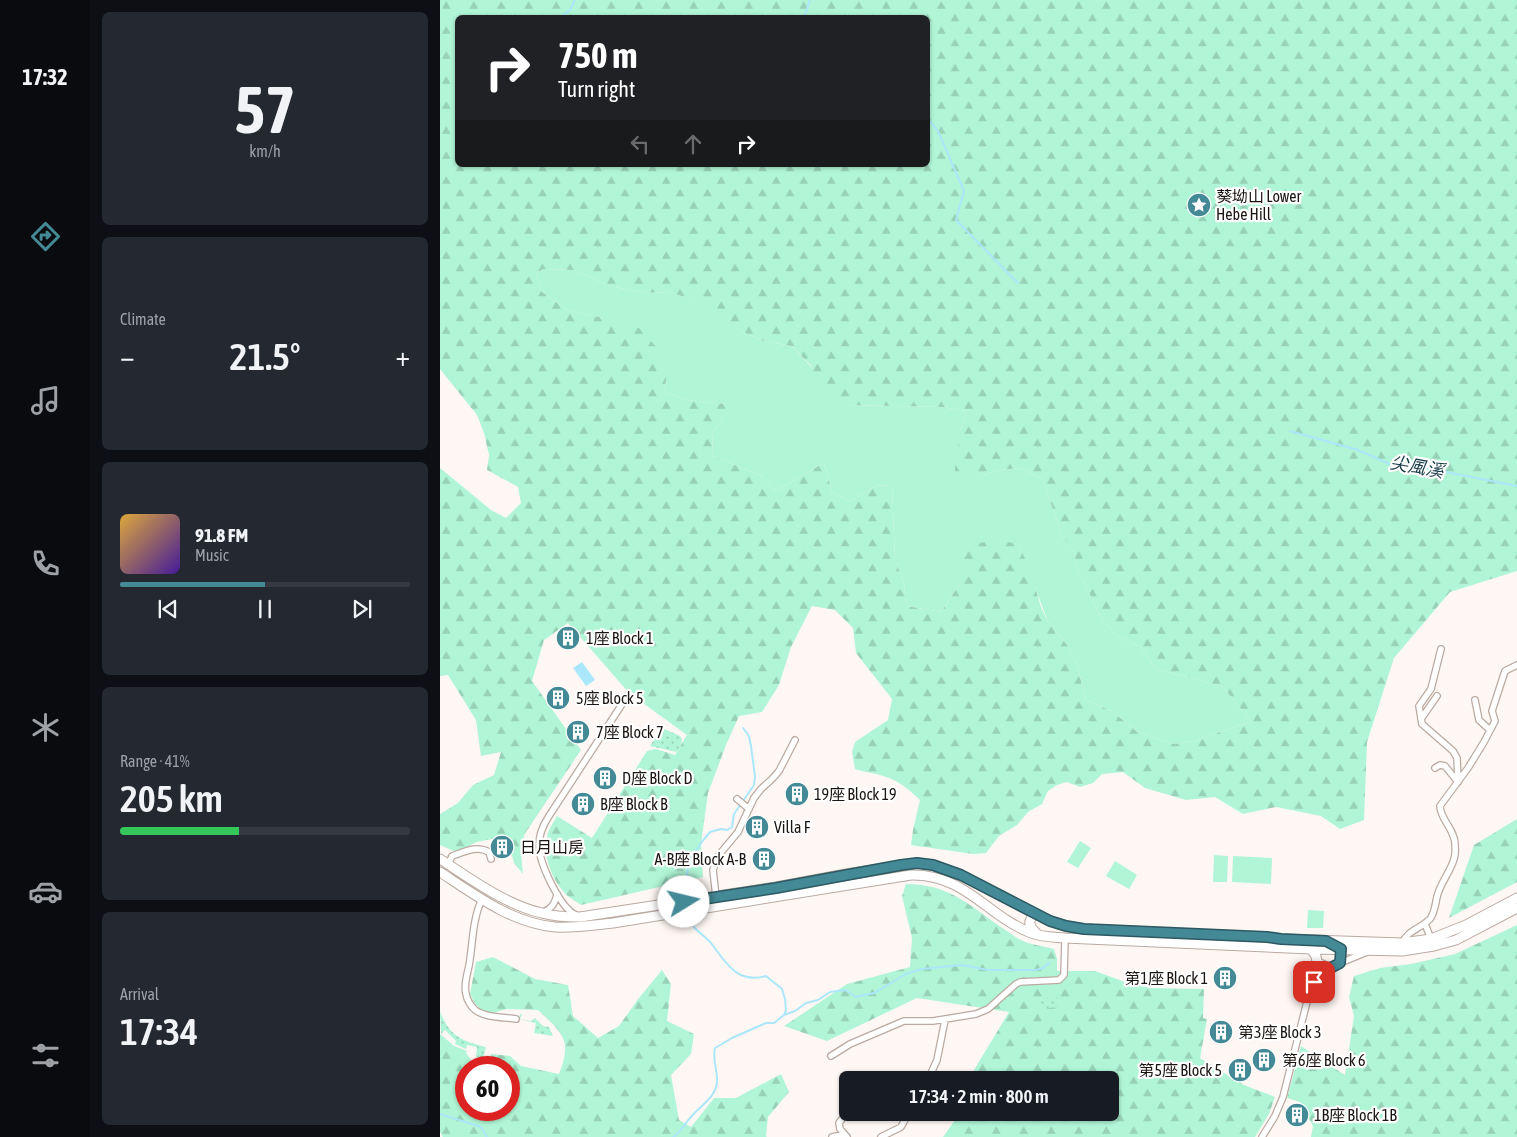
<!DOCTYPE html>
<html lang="en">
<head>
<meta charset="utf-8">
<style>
  :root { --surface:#171b24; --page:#242831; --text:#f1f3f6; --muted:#9ea1a6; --line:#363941; --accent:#448996 }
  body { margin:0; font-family:"Asap Condensed","Noto Sans TC",sans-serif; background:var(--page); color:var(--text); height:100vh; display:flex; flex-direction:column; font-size:19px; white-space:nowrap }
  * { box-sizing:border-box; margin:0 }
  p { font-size:16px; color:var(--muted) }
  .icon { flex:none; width:28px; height:28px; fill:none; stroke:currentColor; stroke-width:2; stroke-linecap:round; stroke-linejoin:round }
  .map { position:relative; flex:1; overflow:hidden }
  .details { display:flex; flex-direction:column; gap:12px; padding:12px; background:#0d0f14; width:350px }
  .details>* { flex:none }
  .hud { position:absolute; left:15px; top:15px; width:475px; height:152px; border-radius:8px; box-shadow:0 1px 4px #0004; background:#202124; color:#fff; overflow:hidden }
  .speed { position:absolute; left:15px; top:1056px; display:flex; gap:10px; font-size:25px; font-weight:700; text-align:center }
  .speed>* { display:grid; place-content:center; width:65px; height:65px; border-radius:50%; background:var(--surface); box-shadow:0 1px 4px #0004; line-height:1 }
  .speed .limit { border:8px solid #d22; background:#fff; color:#111 }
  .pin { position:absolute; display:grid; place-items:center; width:42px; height:42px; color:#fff; margin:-21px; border-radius:10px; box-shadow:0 2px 8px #0006 }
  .me { position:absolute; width:55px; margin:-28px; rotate:81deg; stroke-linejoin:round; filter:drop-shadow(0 0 4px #0008) }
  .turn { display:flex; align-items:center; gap:18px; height:105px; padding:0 20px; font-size:22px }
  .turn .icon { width:65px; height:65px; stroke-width:2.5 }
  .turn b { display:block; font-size:35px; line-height:42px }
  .lanes { display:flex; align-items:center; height:48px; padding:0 20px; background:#0003; justify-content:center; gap:25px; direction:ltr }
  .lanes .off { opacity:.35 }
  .big { font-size:38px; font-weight:600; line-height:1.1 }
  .details .tile { flex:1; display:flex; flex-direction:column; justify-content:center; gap:8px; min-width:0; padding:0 18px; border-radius:8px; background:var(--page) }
  .details .dial { align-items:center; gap:0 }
  .dial b { font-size:65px; line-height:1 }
  .song { display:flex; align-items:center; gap:15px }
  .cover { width:60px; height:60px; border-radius:8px; background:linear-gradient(135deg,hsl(40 70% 55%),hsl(260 70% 35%)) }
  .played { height:5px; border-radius:2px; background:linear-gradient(90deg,var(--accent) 50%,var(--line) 50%) }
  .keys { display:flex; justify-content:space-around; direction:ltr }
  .heat { display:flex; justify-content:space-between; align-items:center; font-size:28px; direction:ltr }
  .charge { height:8px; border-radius:4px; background:linear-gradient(90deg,#34c759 41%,var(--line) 0) }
  .trip { position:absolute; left:399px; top:1071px; width:280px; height:50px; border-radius:8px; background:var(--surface); box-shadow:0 1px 4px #0004; font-weight:600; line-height:50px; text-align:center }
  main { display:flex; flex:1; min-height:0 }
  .dock { display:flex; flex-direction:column; width:90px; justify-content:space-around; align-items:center; background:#090b0e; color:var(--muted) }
  .dock .icon { width:35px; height:35px }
  .dock .current { color:var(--accent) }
  .dock b { font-size:22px; color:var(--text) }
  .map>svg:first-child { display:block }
  .green { fill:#b0f5d5 }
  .forest { fill:url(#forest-firs); fill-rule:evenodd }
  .garden { fill:url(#garden-dots) }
  .water { fill:#abe7fb }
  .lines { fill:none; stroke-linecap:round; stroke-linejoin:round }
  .stream { stroke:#abe7fb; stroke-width:2 }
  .minor-casing { stroke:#bbaaa1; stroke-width:8 }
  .primary-casing { stroke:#bbaaa1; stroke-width:11 }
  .minor { stroke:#fff; stroke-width:5.5 }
  .primary { stroke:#fff; stroke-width:9 }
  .route-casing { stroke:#2c5962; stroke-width:12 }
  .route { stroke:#448996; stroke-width:9 }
  .labels { text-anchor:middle; stroke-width:4.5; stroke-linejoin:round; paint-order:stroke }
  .poi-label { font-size:16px; fill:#1b1512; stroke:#fff; text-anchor:start }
  .water-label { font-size:18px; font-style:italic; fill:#173b46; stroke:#fff }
</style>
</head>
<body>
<main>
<nav class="dock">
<b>17:32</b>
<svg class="icon current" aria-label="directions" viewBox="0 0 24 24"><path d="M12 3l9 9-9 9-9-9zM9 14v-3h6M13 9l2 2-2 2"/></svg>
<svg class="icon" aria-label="music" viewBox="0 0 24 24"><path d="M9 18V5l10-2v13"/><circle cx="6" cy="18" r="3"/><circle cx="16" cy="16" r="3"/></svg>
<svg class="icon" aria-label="phone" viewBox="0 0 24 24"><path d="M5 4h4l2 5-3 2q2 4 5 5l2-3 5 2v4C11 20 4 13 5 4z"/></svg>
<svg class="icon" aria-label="climate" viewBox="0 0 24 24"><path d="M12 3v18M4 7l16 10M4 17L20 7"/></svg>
<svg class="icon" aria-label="car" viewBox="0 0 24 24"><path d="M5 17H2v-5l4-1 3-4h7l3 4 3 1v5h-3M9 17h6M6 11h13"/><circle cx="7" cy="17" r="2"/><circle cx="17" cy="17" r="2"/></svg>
<svg class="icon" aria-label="filters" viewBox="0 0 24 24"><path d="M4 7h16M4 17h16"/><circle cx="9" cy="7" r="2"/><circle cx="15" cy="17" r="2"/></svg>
</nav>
<section class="details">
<div class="tile dial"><b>57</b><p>km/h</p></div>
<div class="tile"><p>Climate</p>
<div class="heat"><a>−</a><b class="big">21.5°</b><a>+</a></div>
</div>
<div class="tile">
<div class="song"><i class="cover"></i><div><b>91.8 FM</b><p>Music</p></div></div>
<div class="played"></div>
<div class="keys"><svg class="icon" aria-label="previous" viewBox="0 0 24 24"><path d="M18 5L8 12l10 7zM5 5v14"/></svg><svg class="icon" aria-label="pause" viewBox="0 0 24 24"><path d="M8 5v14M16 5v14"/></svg><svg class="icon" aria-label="next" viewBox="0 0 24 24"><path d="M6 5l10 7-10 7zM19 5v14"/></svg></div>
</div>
<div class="tile"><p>Range · 41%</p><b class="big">205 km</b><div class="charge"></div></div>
<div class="tile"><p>Arrival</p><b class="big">17:34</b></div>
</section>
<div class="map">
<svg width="1077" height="1137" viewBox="0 0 1077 1137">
  <defs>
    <pattern id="forest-firs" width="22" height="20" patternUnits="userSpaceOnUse" patternTransform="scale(1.25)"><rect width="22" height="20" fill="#b0f5d5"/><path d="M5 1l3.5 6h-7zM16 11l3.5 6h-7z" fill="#97d1b6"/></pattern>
    <pattern id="garden-dots" width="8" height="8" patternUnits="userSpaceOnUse" patternTransform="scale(1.25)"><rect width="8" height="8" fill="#b0f5d5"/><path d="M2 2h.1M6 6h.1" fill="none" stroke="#97d1b6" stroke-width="1.8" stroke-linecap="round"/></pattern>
  </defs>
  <rect width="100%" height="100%" fill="#fef7f3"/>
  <path class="green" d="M103,269L134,270L170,286L204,293L228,292L267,303L301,331L323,341L352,346L406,405L502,407L527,411L520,431L540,476L560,470L581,468L603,480L622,536L633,550L638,570L661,618L678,637L701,647L715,669L782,686L811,721L755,741L733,744L697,732L672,711L645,700L638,666L628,646L608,622L579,544L521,582L501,612L466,606L464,583L455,560L452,485L435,486L410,502L392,492L384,463L335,491L320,475L272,456L273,432L283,418L287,404L247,400L225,393L226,378L164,318L129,311L102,292L96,274Z
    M640,841L651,848L638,868L627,862Z
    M774,855L788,856L787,882H773Z
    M793,856L832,858L831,884L792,882Z
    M675,861L697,875L689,889L666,876Z
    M868,910L884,911L883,928H867Z"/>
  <path class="forest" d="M0,0H1077V571L1010,592L954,658L927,742L924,820L900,829L881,816L836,807L803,814L775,797L746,800L705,788L683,772L662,774L653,783L640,787L627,782L617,785L608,791L602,804L588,812L577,825L559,836L546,853L533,854L471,845L473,830L480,800C469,789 458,780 443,776C434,773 424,772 415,769L412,752L415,742L448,720L452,699L416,653L413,628L395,610L372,606L351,647L339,685L322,712L299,716L286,745L268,793L261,844L263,877L141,905C136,901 127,897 123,891C111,877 103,856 107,837C108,830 113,823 117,816L152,838L207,751L216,749L235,755L247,735L189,693L128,623L104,640L92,681L141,750L84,835L81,853L83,874L74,863L67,836L37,842L16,852L0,845V814L18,803L33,785L54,775L61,752L41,756L36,720L8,675L0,676V468L51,510L66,518L81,503L78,487L47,470L49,455L44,433L37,415L0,369ZM18,18H488V165H18ZM103,269L134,270L170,286L204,293L228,292L266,303L301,331L323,341L352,346L372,367L371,383L406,405L502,407L527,411L520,431L514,477L540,476L560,470L581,468L603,480L622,536L633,550L638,570L661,618L678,637L701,647L715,669L782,686L811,721L755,741L733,744L697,732L672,711L645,700L638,666L628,646L608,622L601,607L592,576L579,544L554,540L521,547V582L501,612L466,606L464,583L455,560L452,485L435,486L410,502L392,492L384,463L335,491L320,475L272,456L273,432L283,418L288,404L247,400L225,393L226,378L221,352L199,328L164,318L129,311L102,292L96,274Z
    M1077,819V882L1009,918L1034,845Z
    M466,884C507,884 527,903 558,925C566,930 573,936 581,940C591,945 603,946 614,949L617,959V971H655L685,982L710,988L764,989L763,1018L767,1019L760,1058L804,1085L835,1097L829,1114L815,1137H503L515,1120L516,1113L670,1112V1080H528L569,1012L477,998L387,1041L344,1026L407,984L470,967L472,938L462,896Z
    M1077,925V1137H871L873,1126L860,1102L847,1098L861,1046L905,1075L914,1016L909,997L914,976L940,968L971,964L1015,954Z
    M53,957L95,979L128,985L133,1016L158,1038L179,1026L199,998L222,970L231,984L227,1021L254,1034L251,1054L231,1075L239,1120L251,1127L274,1098H296L341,1074L349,1092L328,1117L326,1136L327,1137H3L0,1132V1034L14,1046L27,1051L26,1053L31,1060L29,1067L26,1068V1110H69V1068L52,1067L51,1063L53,1062L50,1060L51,1054L70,1056L81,1066L119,1074C133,1039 122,1033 98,1010L67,1009L53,1013L43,1011L35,1004L30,994L36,962Z"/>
  <path class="garden" d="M222,728L240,736L242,739L241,746L236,752L210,746Z
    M617,997L618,1007L599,1009L598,1000Z
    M0,1011C9,1036 22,1041 46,1047L43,1058L36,1057L37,1047L27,1045L26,1049L15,1044L16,1041L5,1030L1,1034Z
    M80,1014H82L80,1019L91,1021L95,1018L103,1026L109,1027L113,1036L94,1033L96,1023L79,1019Z"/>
  <path class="water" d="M142,662L155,680L146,686L133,668Z"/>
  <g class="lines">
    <path class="stream" d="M119,18L130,10L135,0
      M364,18L370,0
      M488,119L498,131L524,191L516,220L578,283
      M850,431L918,450L952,465L986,468L1077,486
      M249,888L247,873L249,864L252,856L264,839L270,832L281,829L287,830L292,827L294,814L314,785L315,777L311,746L309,736L303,728
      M344,1015L355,1011L366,1003L378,1000L390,992L405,990L416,997L434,993L466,974L482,969L522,965L548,970H596L603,968L609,963
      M0,1114L41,1127L47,1137
      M233,1137C242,1131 244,1124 251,1117C260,1106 275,1098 277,1083C278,1071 272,1060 275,1048L292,1038L326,1023H334L344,1015L346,1010L345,999L342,989L326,976C297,984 286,963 271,943C266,937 259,933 254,927"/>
    <g class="minor-casing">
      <path id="minor" d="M1001,649L991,689L979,706L982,724L1013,751L1017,758L1018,782
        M1035,700L1039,720L1050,730
        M981,719L997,696
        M995,768L1000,765L1005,766L1018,782
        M297,799L309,809
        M8,865L12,856C24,852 37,845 49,852L51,859
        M276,897L273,870L278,856L298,832L314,798L321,789L332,779L339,771L355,740
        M42,899C33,918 33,939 30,959C29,971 23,982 26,994C27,1000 31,1006 35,1010C46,1018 64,1017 76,1019
        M103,912C112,909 115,903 117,894
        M136,915C120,908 99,863 99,845C99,834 103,825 109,816L188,695
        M985,924L991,939
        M962,943C968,930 980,929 990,919C995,912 995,905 997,897C1000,883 1010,873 1014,859C1016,854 1015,849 1015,844C1015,830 1000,819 1000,806L1028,768L1044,742L1055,721L1052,711L1065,671L1077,665
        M900,963L927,952
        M874,983L881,975L891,968
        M391,1056L410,1044L464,1021H493L536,1014L548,1009L576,984L580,982L619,980L624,975L625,938
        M488,1080L497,1060L505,1020
        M402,1119L399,1123L400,1129L407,1137
        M392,1137L402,1135L407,1137
        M441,1137L461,1127L469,1112
        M822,1137L835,1116L843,1097L877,962"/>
    </g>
    <g class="primary-casing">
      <path id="primary" d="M0,859C31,879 66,905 102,913C115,917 128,917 140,917L336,887L406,874L477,863L493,865L521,875L610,921L627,926L644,929L827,937L841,939L962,943L991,939L1026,925L1077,898
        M0,872C35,895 72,923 115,927C134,928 154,925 173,923L471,875C525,874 546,915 591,933C601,937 614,937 625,938L871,949L962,951L994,946L1016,940L1077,908
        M595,914C586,922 590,927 597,934
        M871,949L876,956L877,962C885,968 891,968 900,963L901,949"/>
    </g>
    <use href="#minor" class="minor"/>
    <use href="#primary" class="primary"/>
  </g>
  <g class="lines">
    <g class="route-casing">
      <path id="route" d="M244,902L336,888L461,865L477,863L493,865L521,875L610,921L626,926L644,929L827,937L841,939L886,941L901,949L900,963L885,971L874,982"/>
    </g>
    <use href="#route" class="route"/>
  </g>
  <defs>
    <g id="sight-disc" transform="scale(1.25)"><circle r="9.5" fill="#448996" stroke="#fff"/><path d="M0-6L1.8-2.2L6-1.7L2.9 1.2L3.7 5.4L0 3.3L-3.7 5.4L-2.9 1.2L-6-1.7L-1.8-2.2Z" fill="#fff"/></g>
    <g id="building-disc" transform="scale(1.25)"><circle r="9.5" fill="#448996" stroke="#fff"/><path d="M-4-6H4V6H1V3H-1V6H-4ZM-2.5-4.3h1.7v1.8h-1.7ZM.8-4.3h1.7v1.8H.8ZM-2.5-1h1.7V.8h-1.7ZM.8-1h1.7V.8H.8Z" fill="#fff"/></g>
  </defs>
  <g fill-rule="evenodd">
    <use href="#sight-disc" x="759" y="205"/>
    <use href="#building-disc" x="128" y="638"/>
    <use href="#building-disc" x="118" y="698"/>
    <use href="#building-disc" x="138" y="732"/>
    <use href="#building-disc" x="165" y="778"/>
    <use href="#building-disc" x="357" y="794"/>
    <use href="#building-disc" x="143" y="804"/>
    <use href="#building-disc" x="317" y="827"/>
    <use href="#building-disc" x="62" y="847"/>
    <use href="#building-disc" x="324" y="859"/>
    <use href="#building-disc" x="785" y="978"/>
    <use href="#building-disc" x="781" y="1032"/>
    <use href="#building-disc" x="824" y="1060"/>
    <use href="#building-disc" x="800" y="1070"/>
    <use href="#building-disc" x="857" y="1115"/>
  </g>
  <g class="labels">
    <g class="poi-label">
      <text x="776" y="202">葵坳山 Lower<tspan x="776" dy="18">Hebe Hill</tspan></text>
      <text x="146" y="644">1座 Block 1</text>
      <text x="136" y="704">5座 Block 5</text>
      <text x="156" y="738">7座 Block 7</text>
      <text x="182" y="784">D座 Block D</text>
      <text x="374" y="800">19座 Block 19</text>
      <text x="160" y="810">B座 Block B</text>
      <text x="334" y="833">Villa F</text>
      <text x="80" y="853">日月山房</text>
      <text x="306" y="865" text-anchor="end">A-B座 Block A-B</text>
      <text x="768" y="984" text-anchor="end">第1座 Block 1</text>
      <text x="798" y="1038">第3座 Block 3</text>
      <text x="842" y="1066">第6座 Block 6</text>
      <text x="782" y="1076" text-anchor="end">第5座 Block 5</text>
      <text x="874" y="1121">1B座 Block 1B</text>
    </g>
    <g class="water-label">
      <text transform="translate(977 467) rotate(10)" y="6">尖風溪</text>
    </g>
  </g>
</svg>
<div class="speed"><div class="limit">60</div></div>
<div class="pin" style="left:874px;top:982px;background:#d93025"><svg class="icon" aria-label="arrive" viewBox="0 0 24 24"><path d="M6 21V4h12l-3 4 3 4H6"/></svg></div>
<svg class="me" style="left:244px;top:902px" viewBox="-20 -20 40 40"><circle r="19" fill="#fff"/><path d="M0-13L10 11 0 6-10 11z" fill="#448996"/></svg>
<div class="trip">17:34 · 2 min · 800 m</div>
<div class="hud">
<div class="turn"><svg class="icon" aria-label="right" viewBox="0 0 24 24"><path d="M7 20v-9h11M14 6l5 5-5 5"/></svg><div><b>750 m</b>Turn right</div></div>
<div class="lanes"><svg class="icon off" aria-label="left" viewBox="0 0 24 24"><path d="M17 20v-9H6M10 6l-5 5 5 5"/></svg><svg class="icon off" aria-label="ahead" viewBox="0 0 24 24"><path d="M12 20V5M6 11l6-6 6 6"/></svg><svg class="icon" aria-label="right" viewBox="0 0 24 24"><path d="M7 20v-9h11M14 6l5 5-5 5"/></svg></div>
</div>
</div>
</main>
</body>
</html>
